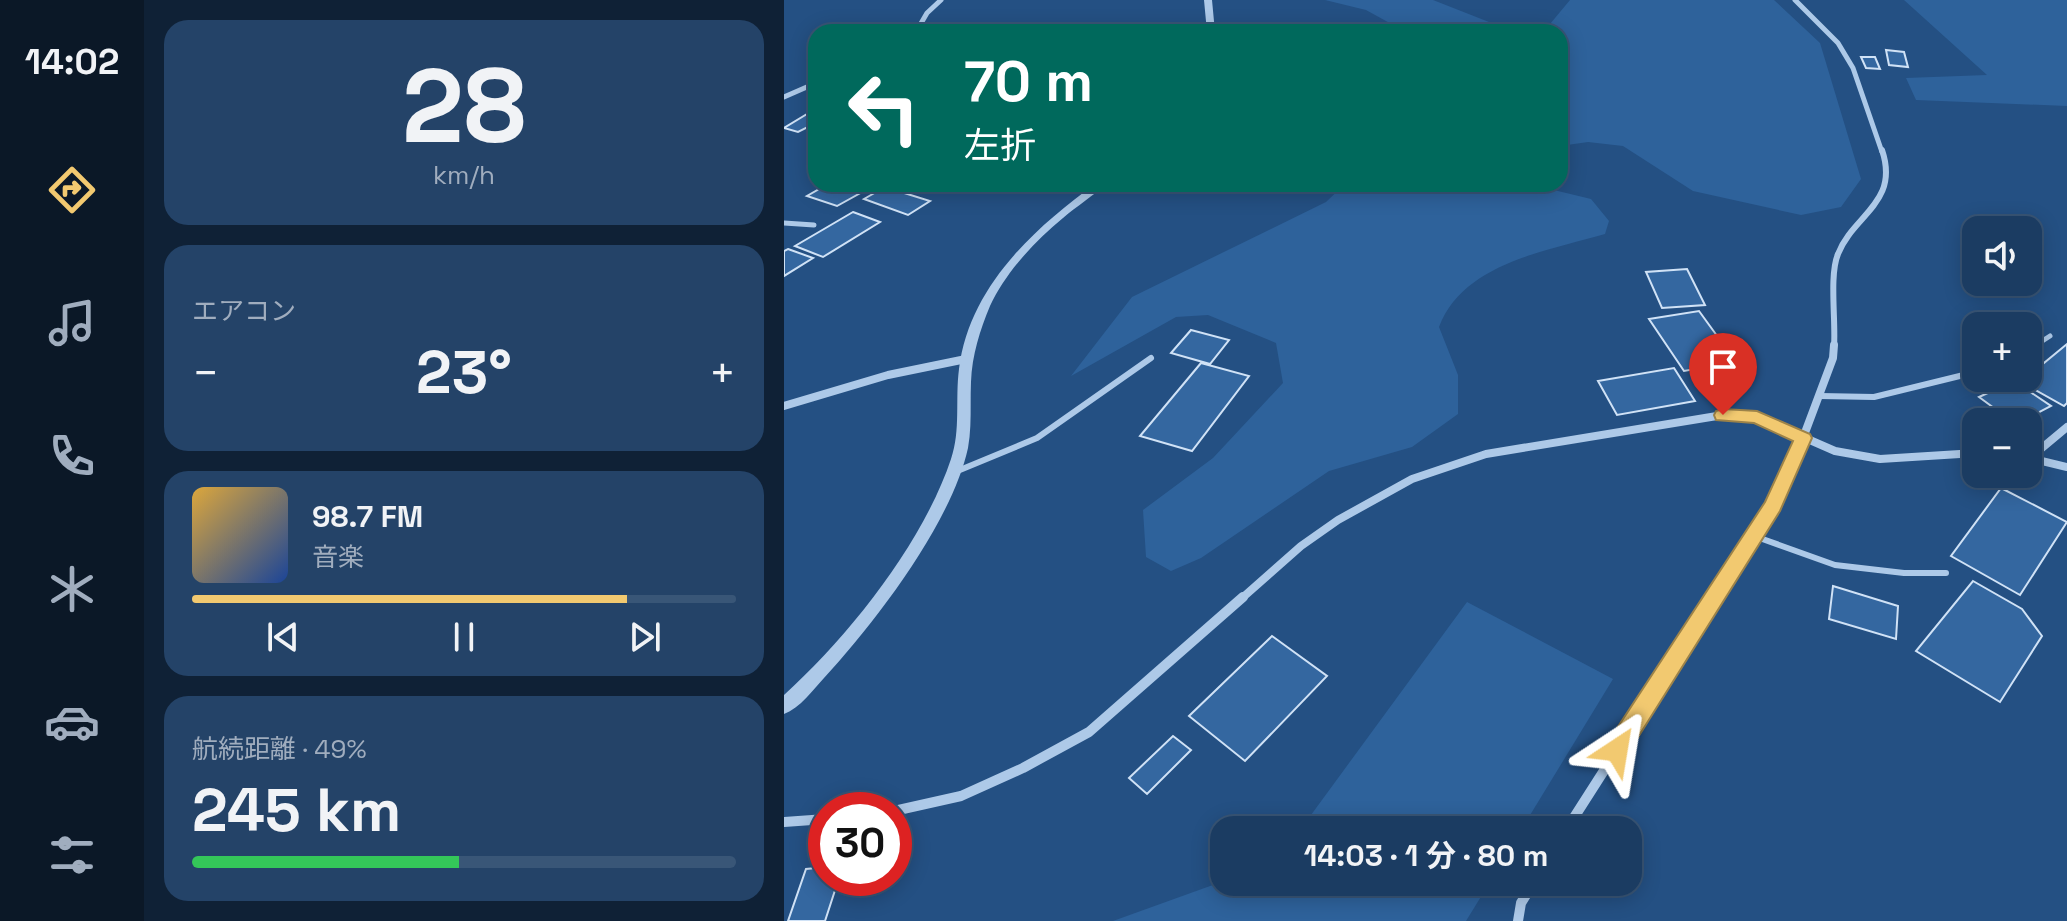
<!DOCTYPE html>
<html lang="ja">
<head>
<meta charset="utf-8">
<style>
  :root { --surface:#1b3c62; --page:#244368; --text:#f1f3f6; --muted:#a0adbe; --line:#395677; --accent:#f2c970 }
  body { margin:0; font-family:"Space Grotesk","Noto Sans JP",sans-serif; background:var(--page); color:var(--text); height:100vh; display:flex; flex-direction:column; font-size:30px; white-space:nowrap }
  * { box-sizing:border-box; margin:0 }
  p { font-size:26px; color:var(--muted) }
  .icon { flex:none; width:44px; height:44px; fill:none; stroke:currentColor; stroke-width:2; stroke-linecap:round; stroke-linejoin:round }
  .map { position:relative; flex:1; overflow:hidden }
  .panel { display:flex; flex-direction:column; gap:20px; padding:20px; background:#0f2136; width:640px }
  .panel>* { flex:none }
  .top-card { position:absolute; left:24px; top:24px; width:760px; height:168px; border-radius:24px; box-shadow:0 4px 20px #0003,0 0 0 2px var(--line); background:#00695c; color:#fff; overflow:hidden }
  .controls { position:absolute; left:1178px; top:216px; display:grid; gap:16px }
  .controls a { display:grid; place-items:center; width:80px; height:80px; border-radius:16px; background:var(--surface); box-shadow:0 4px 20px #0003,0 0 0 2px var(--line); font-size:40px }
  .speed { position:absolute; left:24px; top:792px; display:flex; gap:16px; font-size:40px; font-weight:700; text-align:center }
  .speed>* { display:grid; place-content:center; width:104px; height:104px; border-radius:50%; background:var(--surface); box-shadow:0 4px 20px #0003,0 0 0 2px var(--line); line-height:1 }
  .speed .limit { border:12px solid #d22; background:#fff; color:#111 }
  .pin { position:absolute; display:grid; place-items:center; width:68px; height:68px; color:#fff; margin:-82px -34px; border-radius:50% 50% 50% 0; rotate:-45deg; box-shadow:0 0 8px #0007 }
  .pin .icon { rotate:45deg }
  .me { position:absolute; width:88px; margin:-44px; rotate:33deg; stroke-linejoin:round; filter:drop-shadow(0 0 6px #0008) }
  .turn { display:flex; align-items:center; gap:28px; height:168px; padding:0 24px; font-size:36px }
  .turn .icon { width:104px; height:104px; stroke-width:2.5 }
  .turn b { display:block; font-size:56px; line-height:68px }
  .big { font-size:60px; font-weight:700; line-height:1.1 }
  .panel .tile { flex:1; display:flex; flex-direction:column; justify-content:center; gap:12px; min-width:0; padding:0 28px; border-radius:24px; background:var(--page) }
  .panel .dial { align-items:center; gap:0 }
  .dial b { font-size:104px; line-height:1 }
  .song { display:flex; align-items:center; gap:24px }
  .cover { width:96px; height:96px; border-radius:12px; background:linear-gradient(135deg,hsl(40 70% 55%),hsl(220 70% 35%)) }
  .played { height:8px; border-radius:4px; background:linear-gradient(90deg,var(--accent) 80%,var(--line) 80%) }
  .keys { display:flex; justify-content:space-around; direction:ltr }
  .heat { display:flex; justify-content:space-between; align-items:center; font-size:44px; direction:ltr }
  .charge { height:12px; border-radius:6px; background:linear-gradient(90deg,#34c759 49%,var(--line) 0) }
  .trip { position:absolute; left:426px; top:816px; width:432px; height:80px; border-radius:24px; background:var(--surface); box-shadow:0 4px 20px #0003,0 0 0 2px var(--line); font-weight:700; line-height:80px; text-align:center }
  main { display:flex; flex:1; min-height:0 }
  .menu { display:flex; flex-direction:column; width:144px; justify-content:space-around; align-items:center; background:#0b1827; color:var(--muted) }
  .menu .icon { width:56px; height:56px }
  .menu .selected { color:var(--accent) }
  .menu b { font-size:36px; color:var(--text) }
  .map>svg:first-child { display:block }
  .green { fill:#2e629b }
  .building { fill:#3467a0; stroke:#d0e2f6; stroke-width:2 }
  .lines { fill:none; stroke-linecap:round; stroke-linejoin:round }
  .service-far1 { stroke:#adc9e8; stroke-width:5 }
  .service { stroke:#adc9e8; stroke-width:6 }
  .minor-far3 { stroke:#adc9e8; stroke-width:5 }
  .minor-far2 { stroke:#adc9e8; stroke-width:6 }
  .minor-far1 { stroke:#adc9e8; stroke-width:8 }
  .minor { stroke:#adc9e8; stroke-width:10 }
  .tertiary { fill:#adc9e8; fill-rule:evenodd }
  .route { fill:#f2c970; stroke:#9d8349; stroke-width:2 }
</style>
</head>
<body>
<main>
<nav class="menu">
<b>14:02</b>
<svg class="icon selected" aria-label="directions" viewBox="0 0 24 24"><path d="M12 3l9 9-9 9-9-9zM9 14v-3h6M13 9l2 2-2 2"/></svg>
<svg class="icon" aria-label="music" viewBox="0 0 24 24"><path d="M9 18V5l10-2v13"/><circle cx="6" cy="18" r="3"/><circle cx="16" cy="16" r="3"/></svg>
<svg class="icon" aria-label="phone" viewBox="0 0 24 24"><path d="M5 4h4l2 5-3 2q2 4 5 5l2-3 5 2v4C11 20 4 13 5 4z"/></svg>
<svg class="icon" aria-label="climate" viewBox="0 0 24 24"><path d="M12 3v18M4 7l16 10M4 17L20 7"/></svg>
<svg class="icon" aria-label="car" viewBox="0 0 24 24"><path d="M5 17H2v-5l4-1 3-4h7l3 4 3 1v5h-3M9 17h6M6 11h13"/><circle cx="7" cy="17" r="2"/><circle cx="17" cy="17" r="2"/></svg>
<svg class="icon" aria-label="filters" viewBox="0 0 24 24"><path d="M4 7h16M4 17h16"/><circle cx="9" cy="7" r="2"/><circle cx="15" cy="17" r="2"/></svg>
</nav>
<section class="panel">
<div class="tile dial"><b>28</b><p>km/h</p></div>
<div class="tile"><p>エアコン</p>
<div class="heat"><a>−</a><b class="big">23°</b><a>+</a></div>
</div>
<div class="tile">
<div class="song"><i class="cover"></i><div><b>98.7 FM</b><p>音楽</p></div></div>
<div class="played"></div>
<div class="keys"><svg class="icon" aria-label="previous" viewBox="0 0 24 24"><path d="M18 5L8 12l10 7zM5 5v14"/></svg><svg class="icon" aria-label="pause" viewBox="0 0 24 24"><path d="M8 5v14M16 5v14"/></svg><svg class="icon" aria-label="next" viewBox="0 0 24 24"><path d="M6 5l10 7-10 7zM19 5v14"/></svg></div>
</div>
<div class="tile"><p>航続距離 · 49%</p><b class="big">245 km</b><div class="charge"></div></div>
</section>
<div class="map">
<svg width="1283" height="921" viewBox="0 0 1283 921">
  <rect width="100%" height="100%" fill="#245083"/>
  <path class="green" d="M541,0H649L705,22L736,28L766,24L786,0H990L1036,43L1077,179L1057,207L1017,215L909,191L839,146L804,142L776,146V32H622L582,10Z
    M1120,0H1283V106L1132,100L1122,78L1203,75Z
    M561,184H745L807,199L825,221L821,234C763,251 679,263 655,327L674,375V414L628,447L545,471L417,558L387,571L362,557L359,510L429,458L499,383L492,343L424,315L392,317L287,376L348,297L542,202Z
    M683,602L829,679L737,830H516Z
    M440,881V882H706L682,921H329Z"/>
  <path class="building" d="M1102,50L1120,52L1124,67L1105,65Z
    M1077,57H1091L1096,69L1082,68Z
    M23,114L32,116V123L14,132L0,128Z
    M44,184H59L80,191L53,206L23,196Z
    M101,187L146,201L124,215L80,199Z
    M69,212L96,222L39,257L11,246Z
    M4,249L29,258L0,276V251Z
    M903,269L921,305L878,308L862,272Z
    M915,311L952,362L900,371L865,319Z
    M407,330L445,340L426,364L387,353Z
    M1283,344V403L1280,406L1237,382Z
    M417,363L465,376L408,451L356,436Z
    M890,368L911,401L833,415L814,381Z
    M1230,381L1267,406L1236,422H1229L1195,397Z
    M1217,488L1283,522L1236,595L1167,556Z
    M1189,581L1238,609L1258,636L1216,702L1132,651Z
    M1049,586L1114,606L1112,639L1045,619Z
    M488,636L543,676L461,761L405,716Z
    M389,736L407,750L363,794L345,778Z
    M42,867V878H55L41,921H4L22,869Z"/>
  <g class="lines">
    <path class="service-far1" d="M0,223L30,225
      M1249,347L1266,336"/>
    <path class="service" d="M1244,351L1252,345
      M1036,396L1090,397L1192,372
      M171,472L253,438L367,358
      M970,536L1051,565L1120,573H1162"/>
    <path class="minor-far3" d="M1011,0L1054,43L1069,68L1098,152
      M132,32L143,13L157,0
      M0,97L32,83"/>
    <path class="minor-far2" d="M1050,347C1052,322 1045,275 1054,254C1069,215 1116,203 1098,150"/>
    <path class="minor-far1" d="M0,406L104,375L182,359
      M1245,458L1283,467
      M1246,458L1283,427
      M457,599L517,546L554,520L628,479L702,454L939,415L973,417L1051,451L1096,459L1192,453
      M929,599L989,505L1019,438L1049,358L1050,345"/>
    <path class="minor" d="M110,811L177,796L239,768L305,732L459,597
      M0,822L42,819
      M782,830L931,597
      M734,921L737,903L750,882"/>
    <path class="tertiary" d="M420,0H428L431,32H423Z
      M311,184H322C309,196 293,206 279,218C250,242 222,272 206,306C196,330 188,355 187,382C186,404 188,426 184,448C168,522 91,623 40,678C29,690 16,708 0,714V695C65,636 139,543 167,459C177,430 171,399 175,369C185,288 248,230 311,184Z"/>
  </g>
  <path class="route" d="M939,409L973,411L1026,434L1028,438L996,511L841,758L833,761L824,758L821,750L824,742L981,502L1009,441L970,423L932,420L930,415L932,411Z"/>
</svg>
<div class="controls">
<a><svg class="icon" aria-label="sound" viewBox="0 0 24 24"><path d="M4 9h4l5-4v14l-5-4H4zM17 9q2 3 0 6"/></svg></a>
<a>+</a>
<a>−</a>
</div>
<div class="speed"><div class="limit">30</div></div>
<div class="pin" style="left:939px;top:415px;background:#d93025"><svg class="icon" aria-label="arrive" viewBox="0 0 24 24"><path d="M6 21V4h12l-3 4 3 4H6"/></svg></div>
<svg class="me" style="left:833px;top:750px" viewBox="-20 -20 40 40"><path d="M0-17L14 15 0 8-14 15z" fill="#f2c970" stroke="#fff" stroke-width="4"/></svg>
<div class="trip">14:03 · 1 分 · 80 m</div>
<div class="top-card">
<div class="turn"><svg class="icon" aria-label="left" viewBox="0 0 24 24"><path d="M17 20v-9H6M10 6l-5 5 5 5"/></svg><div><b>70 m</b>左折</div></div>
</div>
</div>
</main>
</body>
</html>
